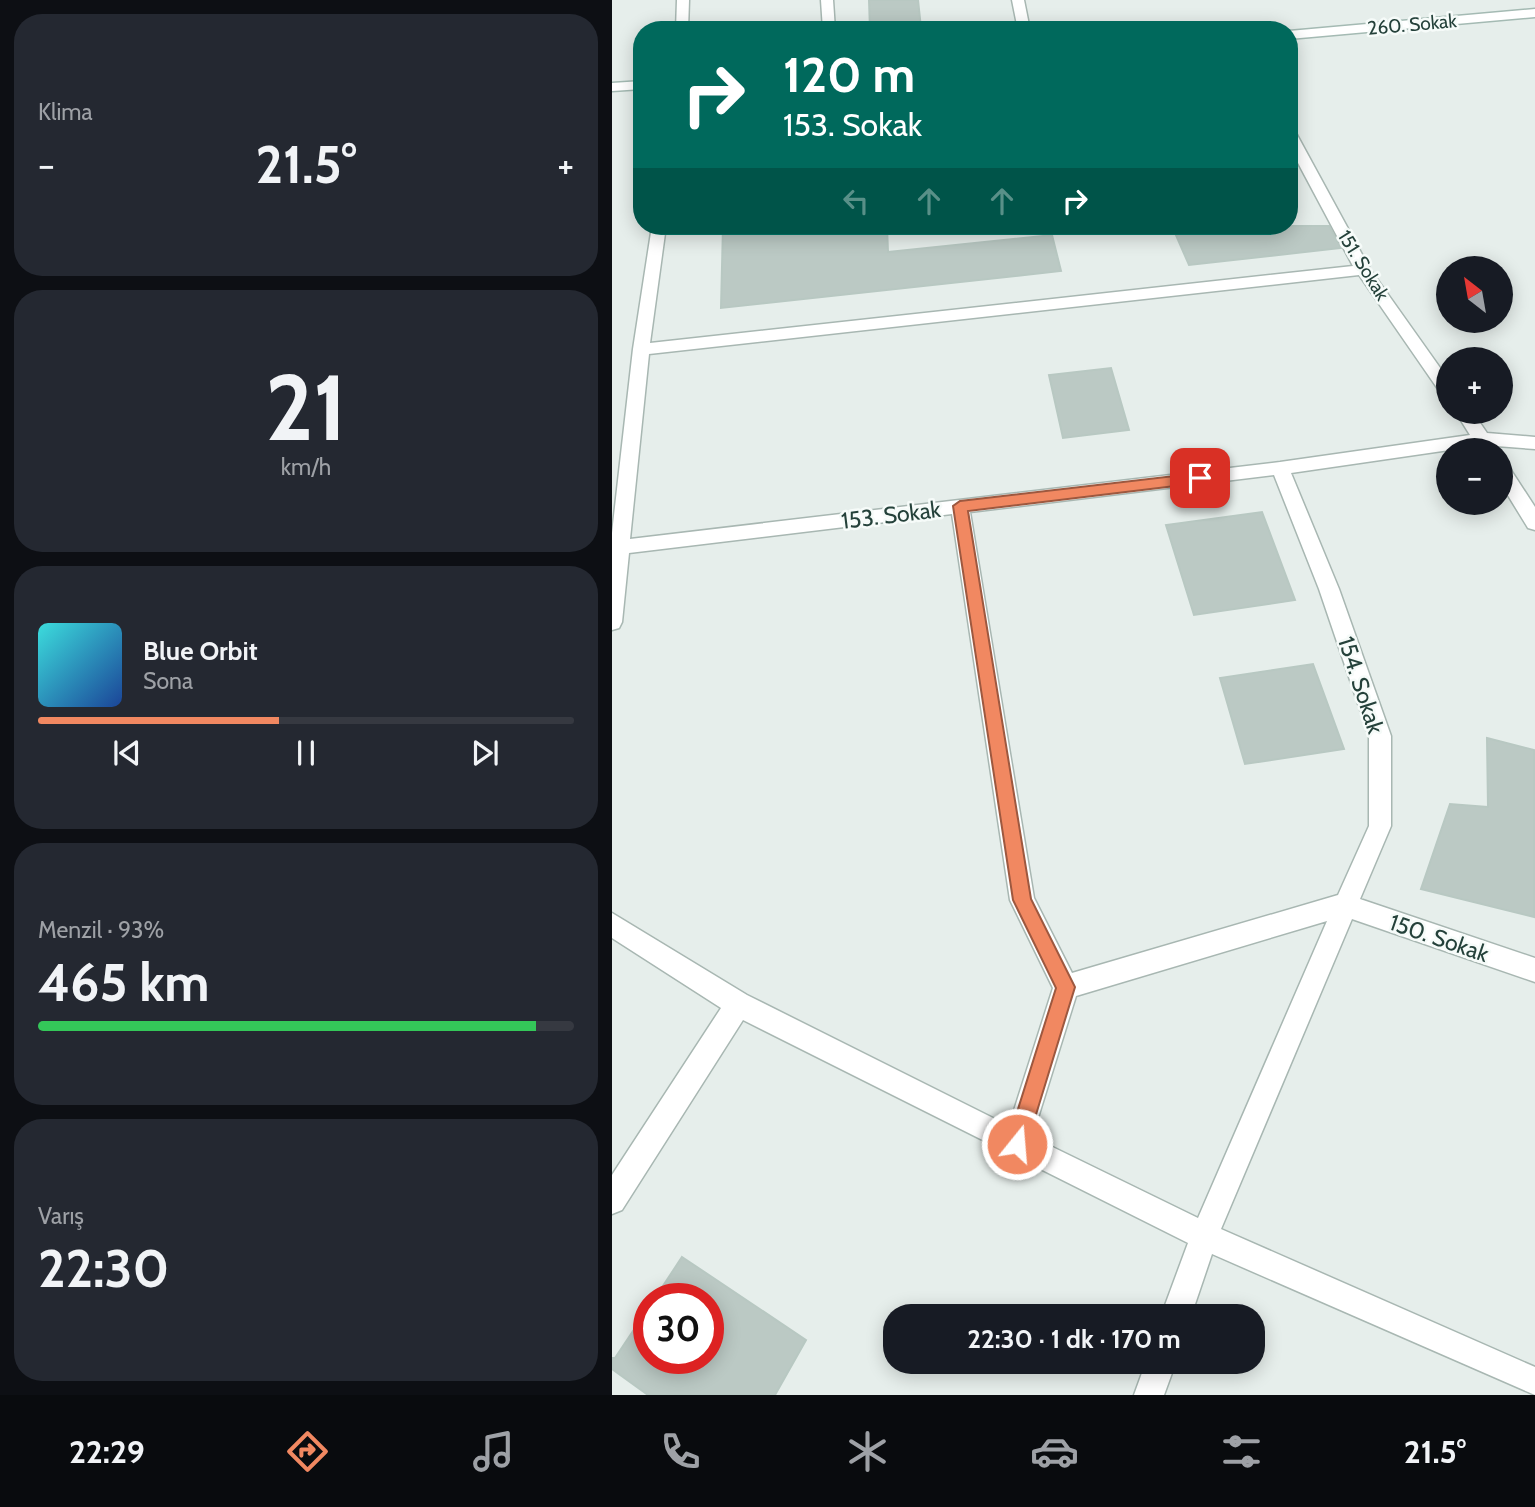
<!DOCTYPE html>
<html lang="tr">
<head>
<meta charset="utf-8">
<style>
  :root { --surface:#171b24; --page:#242831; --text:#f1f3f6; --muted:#9ea1a6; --line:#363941; --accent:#f18861 }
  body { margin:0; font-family:Cabin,sans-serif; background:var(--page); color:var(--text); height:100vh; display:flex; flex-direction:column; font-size:26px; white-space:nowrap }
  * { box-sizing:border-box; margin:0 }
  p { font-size:23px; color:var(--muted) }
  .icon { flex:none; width:38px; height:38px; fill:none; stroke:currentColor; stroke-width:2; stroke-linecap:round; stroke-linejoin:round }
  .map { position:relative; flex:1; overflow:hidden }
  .details { display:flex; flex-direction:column; gap:14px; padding:14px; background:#0d0f14; width:612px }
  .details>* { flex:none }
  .guide { position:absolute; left:21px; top:21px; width:665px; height:214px; border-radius:28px; box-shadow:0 4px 18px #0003; background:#00695c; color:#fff; overflow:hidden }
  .needle { width:46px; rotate:329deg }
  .fabs { position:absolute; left:824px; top:256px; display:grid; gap:14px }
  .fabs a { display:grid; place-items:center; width:77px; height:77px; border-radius:50%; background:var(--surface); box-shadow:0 4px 18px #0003; font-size:35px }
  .speed { position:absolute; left:21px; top:1283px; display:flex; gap:14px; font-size:35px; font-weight:700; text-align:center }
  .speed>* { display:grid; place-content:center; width:91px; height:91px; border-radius:50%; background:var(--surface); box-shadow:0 4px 18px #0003; line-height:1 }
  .speed .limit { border:10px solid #d22; background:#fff; color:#111 }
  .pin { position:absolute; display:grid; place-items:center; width:60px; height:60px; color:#fff; margin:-30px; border-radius:14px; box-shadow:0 4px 10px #0006 }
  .me { position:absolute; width:77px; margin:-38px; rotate:17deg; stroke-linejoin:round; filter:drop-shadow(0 0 5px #0008) }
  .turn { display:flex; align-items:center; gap:24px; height:147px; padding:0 35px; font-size:32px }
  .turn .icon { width:91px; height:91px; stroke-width:2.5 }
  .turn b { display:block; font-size:49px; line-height:60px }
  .lanes { display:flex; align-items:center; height:66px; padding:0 35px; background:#0003; justify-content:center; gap:35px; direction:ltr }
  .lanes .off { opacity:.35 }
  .big { font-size:52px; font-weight:700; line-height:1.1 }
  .details .card { flex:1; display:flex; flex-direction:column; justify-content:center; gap:10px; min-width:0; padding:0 24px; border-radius:28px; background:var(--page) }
  .details .dial { align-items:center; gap:0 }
  .dial b { font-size:91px; line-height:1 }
  .song { display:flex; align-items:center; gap:21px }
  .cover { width:84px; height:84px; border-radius:10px; background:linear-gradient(135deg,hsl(180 70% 55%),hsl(220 70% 35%)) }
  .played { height:7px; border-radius:4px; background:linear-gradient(90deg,var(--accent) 45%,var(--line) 45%) }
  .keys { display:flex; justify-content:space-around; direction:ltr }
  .heat { display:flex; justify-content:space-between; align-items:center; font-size:38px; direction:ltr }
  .charge { height:10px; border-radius:5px; background:linear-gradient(90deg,#34c759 93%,var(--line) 0) }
  .trip { position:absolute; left:271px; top:1304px; width:382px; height:70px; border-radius:28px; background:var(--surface); box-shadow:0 4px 18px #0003; font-weight:700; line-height:70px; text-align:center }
  .menu { display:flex; height:112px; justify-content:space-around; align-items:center; background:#090b0e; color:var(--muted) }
  .menu .icon { width:49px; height:49px }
  .menu .on { color:var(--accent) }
  .menu b { font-size:32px; color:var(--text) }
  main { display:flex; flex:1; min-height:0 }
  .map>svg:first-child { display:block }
  .building { fill:#bbc9c4; stroke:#b8c8c2; stroke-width:2 }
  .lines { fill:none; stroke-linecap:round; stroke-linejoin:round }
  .street-casing { stroke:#a8b7b2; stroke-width:3 }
  .secondary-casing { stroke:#a4bab3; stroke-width:3 }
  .street { fill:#fff; fill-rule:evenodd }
  .secondary { fill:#fff; fill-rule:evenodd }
  .route { fill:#f18861; stroke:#9d583f; stroke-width:2 }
  .labels { text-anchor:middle; stroke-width:5; stroke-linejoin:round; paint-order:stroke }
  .far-street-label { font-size:19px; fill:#24413a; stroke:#f6fbf9 }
  .street-label { font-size:23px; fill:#24413a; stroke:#f6fbf9 }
</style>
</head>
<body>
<main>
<section class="details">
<div class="card"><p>Klima</p>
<div class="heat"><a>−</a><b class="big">21.5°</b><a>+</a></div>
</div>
<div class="card dial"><b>21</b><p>km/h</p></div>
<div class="card">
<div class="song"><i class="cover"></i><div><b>Blue Orbit</b><p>Sona</p></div></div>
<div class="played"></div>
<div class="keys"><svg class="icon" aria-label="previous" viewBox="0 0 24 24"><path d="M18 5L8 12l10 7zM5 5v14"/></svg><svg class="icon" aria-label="pause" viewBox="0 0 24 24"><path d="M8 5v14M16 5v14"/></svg><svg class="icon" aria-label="next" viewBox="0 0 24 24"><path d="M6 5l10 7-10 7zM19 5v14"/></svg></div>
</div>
<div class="card"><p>Menzil · 93%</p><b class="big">465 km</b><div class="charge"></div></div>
<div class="card"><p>Varış</p><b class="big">22:30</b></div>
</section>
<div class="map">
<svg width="923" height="1395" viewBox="0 0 923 1395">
  <rect width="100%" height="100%" fill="#e6eeeb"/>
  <path class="building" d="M257,0H306L309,28L258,30Z
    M111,226H275L276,252L440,235L449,271L109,308Z
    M615,226H717L729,248L577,265L563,233L617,229Z
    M499,368L517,430L451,438L437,375Z
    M650,512L683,600L582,615L554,525Z
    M701,664L732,749L633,764L608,678Z
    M875,738L922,750V917L809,889L838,804L876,807Z
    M70,1257L194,1340L163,1395H36L0,1369V1358H3L37,1307V1358H96V1298H43Z"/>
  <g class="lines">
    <g class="street-casing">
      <path id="street" d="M65,0H77L76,30H64Z
        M209,0H221L223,30H211Z
        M400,0H412L418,30H406Z
        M677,129L684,133L758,269L836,379V397L830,395L747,275L37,354L18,539L668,462L858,435L843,411H860L875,433L923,437V449L884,446L886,450H868L865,446L679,473L727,589L779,736V826L748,899L923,958V982L740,919L609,1229L923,1367V1395L600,1254L579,1316H549L576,1243L131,1020L10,1210L0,1214V1175L109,1008L0,938V913L135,995L397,1126L441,988L398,900L340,514L17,553L10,622L7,628L0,630V533L21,349L40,226H54L38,343L741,266L677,146ZM662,475L707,589L757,736V826L726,895L460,973L422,898L358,512ZM715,921L586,1218L420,1137L464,996Z
        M889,463L895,464L923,507V530L916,528L889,484Z
        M534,1362H564L552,1395H522Z"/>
    </g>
    <g class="secondary-casing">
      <path id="secondary" d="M923,9V17L677,39V31Z
        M30,81V89L0,91V83Z"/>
    </g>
    <use href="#street" class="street"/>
    <use href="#secondary" class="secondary"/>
  </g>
  <path class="route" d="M588,473L595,478L588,483L356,511L419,899L463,987L415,1144L412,1151L405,1154L398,1151L395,1144L444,988L401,900L341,506L348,501Z"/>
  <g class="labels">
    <g class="far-street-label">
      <text transform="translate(800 24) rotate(-5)" y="7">260. Sokak</text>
      <text transform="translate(752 265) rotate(58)" y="7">151. Sokak</text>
    </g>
    <g class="street-label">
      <text transform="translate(279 515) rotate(-7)" y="8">153. Sokak</text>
      <text transform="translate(749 685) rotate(72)" y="8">154. Sokak</text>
      <text transform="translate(827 938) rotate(19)" y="8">150. Sokak</text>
    </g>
  </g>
</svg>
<div class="fabs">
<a><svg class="needle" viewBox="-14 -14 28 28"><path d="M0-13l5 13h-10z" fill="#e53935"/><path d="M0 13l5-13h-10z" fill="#9ea1a6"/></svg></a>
<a>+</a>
<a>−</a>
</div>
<div class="speed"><div class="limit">30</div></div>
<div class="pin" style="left:588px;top:478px;background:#d93025"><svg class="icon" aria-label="arrive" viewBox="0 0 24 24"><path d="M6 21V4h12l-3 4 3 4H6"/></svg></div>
<svg class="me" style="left:405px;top:1144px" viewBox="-20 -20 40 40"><circle r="17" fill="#f18861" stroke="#fff" stroke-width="3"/><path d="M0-11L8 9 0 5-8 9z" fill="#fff"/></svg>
<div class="trip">22:30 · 1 dk · 170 m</div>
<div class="guide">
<div class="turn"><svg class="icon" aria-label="right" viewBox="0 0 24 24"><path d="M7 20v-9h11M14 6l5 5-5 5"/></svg><div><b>120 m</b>153. Sokak</div></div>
<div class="lanes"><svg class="icon off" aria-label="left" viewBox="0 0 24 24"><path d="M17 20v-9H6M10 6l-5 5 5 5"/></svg><svg class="icon off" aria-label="ahead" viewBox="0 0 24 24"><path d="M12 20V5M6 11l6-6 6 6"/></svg><svg class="icon off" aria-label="ahead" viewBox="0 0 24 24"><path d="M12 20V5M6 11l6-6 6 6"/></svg><svg class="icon" aria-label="right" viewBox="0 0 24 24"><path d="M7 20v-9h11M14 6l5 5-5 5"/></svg></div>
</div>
</div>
</main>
<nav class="menu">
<b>22:29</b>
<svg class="icon on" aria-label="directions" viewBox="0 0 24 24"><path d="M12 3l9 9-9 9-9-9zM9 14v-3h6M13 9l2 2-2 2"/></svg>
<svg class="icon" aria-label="music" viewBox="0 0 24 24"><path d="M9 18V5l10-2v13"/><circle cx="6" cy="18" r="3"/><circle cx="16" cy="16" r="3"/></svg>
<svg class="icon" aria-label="phone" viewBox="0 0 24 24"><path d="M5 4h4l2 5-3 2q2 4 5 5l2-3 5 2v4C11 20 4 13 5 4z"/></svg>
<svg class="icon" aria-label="climate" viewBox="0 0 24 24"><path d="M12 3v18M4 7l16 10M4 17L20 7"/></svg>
<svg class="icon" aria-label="car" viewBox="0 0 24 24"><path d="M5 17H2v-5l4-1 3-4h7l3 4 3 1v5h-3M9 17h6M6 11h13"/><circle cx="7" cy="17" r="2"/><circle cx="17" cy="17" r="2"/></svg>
<svg class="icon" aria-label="filters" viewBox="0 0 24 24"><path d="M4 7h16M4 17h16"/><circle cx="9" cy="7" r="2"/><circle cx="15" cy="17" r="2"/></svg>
<b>21.5°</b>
</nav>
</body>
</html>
